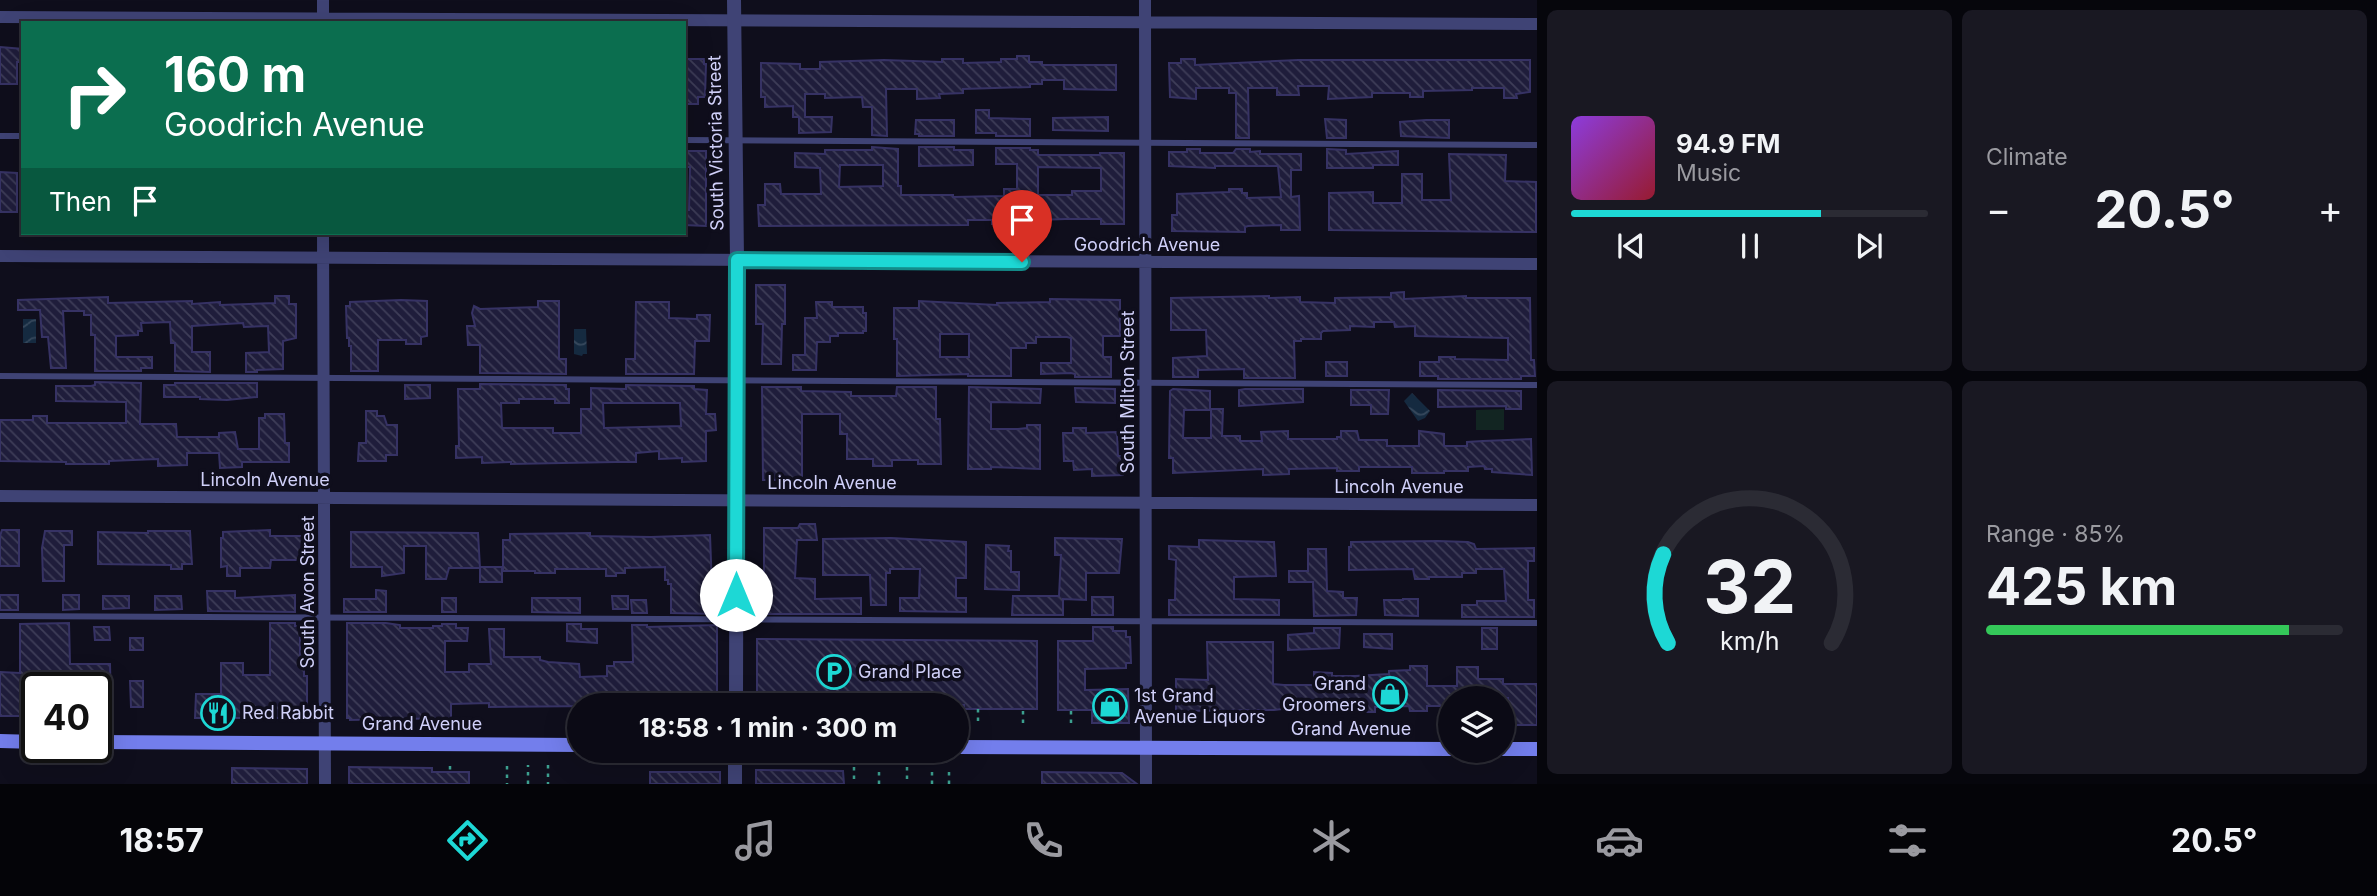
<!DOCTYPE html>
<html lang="en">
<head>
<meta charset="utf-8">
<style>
  :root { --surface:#0b0a15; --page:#191822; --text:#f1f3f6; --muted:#9a9aa0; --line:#2b2b34; --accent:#1dd8d5 }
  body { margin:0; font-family:Inter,sans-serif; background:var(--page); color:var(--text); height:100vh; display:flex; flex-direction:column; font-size:26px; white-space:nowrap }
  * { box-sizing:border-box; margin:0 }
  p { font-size:23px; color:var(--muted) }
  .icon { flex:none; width:38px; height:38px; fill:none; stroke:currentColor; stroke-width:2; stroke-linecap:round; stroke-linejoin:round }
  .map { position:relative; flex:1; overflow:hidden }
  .panel { display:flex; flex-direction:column; gap:10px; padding:10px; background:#06060c; width:840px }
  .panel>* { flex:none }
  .top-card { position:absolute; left:21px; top:21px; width:665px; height:214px; border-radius:0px; box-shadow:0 7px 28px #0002,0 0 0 2px var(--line); background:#0b6e4f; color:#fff; overflow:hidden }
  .tools { position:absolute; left:1438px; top:686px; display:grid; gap:14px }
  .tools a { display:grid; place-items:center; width:77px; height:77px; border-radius:50%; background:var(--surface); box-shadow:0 7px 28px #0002,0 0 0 2px var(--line); font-size:35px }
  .speed { position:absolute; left:21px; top:672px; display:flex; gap:14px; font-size:35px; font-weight:700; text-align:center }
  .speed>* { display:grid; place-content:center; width:91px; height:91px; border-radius:50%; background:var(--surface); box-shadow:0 7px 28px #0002,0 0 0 2px var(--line); line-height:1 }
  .speed .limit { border:4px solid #111; border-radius:10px; background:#fff; color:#111 }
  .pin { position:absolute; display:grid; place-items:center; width:60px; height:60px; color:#fff; margin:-72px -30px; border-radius:50% 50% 50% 0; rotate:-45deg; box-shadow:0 0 7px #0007 }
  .pin .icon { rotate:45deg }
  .me { position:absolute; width:77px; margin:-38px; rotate:0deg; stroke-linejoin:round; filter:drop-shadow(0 0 5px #0008) }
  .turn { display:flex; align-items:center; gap:24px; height:147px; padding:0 28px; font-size:32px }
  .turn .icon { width:91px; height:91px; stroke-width:2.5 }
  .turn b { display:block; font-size:49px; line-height:60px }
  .then { display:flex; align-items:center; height:66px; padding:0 28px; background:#0003; gap:14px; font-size:26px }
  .big { font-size:52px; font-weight:700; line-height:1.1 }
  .panel .card { flex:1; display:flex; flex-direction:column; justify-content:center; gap:10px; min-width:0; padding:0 24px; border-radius:10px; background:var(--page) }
  .panel .dial { align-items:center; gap:0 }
  .dial svg { height:182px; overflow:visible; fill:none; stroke:var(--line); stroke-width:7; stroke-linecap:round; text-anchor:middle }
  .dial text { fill:var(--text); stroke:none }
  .song { display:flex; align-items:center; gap:21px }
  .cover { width:84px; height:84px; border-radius:10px; background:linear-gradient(135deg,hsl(270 70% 55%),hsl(350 70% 35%)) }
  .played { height:7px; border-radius:4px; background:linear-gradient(90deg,var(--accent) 70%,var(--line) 70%) }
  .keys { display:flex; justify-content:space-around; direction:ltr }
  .heat { display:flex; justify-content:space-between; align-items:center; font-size:38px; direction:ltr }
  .charge { height:10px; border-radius:5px; background:linear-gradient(90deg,#34c759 85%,var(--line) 0) }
  .panel .tiles { flex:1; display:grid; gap:10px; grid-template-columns:repeat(2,1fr) }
  .trip { position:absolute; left:567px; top:693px; width:402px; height:70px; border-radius:35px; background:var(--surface); box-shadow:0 7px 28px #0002,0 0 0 2px var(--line); font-weight:700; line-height:70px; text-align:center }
  .dock { display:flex; height:112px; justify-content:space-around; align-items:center; background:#040408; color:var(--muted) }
  .dock .icon { width:49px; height:49px }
  .dock .selected { color:var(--accent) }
  .dock b { font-size:32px; color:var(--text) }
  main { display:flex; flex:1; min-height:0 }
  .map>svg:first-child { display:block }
  .garden { fill:#122522 }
  .water { fill:url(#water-waves) }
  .building { fill:url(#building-back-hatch); stroke:#363264; stroke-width:2; fill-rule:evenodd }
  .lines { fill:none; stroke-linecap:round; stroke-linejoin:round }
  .path { stroke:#3ca08f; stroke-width:2.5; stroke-dasharray:3.5 5; stroke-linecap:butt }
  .service { stroke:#3f4375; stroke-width:6 }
  .minor { stroke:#3f4375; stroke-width:12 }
  .tertiary { stroke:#3f4375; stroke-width:14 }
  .secondary { stroke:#737eec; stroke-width:14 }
  .route-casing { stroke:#138c8a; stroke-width:18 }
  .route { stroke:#1dd8d5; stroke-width:12 }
  .labels { text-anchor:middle; stroke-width:7; stroke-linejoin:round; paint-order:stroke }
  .street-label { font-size:18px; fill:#d0d0f9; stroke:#0f0e1c }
  .poi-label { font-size:18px; fill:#d0d0f9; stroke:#0f0e1c; text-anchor:start }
</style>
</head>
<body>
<main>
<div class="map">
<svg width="1537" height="784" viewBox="0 0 1537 784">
  <defs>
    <pattern id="water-waves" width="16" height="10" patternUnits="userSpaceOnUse" patternTransform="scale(1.75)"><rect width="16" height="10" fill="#152a40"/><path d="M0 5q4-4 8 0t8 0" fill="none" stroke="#36485c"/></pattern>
    <pattern id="building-back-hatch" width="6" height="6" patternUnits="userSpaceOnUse" patternTransform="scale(1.75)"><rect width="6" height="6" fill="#1f1d3b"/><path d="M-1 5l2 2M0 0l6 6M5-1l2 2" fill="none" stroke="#3e3d58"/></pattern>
  </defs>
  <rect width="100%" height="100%" fill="#0f0e1c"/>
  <path class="garden" d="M1504,409V430H1476V410Z"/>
  <path class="water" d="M23,319H36V343H23Z
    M574,329H586L587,354H583L582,356L574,354Z
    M1412,393L1430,411L1425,418L1418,421L1404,401Z"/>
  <path class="building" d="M0,47L23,49V62H17V84H0Z
    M1017,56H1029V62H1042V65H1116V90L1064,89V80H1042V84H1030V87L963,89V93L939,94L940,98L917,99V89H886L887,136L872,135V107H863L862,97L825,98V94H805V117H832L831,132L799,133V117H793V106L765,107V97H761V63L800,64V69H820V62L884,60L942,62V59H963V63L1001,62V59H1017Z
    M684,59H704V64H706L705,97H698V104H684Z
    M1181,59H1195V65L1298,60H1530V92L1516,94L1517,98H1504V88H1472V90L1423,91V97H1410V93H1372V97L1328,99L1329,86H1298L1299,95H1277V88H1248L1249,138H1236V93H1229V88H1196V99L1170,97L1169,63H1181Z
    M976,110H989V118L1030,119V136H996V133H976Z
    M1108,117V131L1053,130V118Z
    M1325,119L1346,120V138H1327Z
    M916,120H954V136H919V134H915Z
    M1426,120H1449V138L1401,136L1400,122Z
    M872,147L898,149V186H901V195H953V197L1004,196V189H1017V164H996V148H1030V150H1038V155H1100V153H1124V224H1101V219H1065L1038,220V225L992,224V220H968V225L759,226L758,205H765V184H780L781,194H821L820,168L795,167V153L825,154V150H872ZM840,165H883V186L839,187ZM1038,167L1101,168V191H1072V195H1038Z
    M919,147H954V150H973V165L919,166Z
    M1187,149H1200V153H1233L1236,149H1250V152L1260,151V154H1301V170H1291V197L1299,196L1300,230H1281V225L1248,226L1245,227V232L1172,231V215H1177V194L1229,192V189H1242V193H1247V198L1281,197L1278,166H1215V168L1169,166V152H1187Z
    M1327,149L1346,150V154L1398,151V165H1373V168H1327Z
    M684,151H706V226L684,225V210H689L690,167H684Z
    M1449,154L1506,155L1505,181L1536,182V232L1329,230V193L1373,192V203H1402V174H1422V200H1451Z
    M0,172L17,173V212H0Z
    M756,285H785V324H782L781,364H762L763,324H756Z
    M1404,292V299L1466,296V298H1530L1531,360H1534L1535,376H1521V379H1438V376H1420V362H1439V357H1455V359L1508,360V338L1415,336V326L1395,327L1394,322H1374V327L1350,326V330L1323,331L1321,333V339H1301V341H1294L1295,378H1244V369L1198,370V377H1173V358L1207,356L1206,330H1171V298L1269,296V298L1300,297V302L1335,303V298L1391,297V293Z
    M275,296H289V304H296V338L283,341V369L257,370V372H246V353L269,352L268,326L244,327L243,323L192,326V352H210V372L175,371V343H171L170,322L141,323L142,331H138V335L116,336V357H152V368H141V371H95V335H91V315H84V311H63L66,368H51L48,337H42L40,310H18V300L108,297V303L192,301V304L220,302V305L275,303Z
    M1050,299L1120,300V336H1103V357H1111V377H1075V374L1071,373L1041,374V363H1071V338L1067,337H1036V343H1026V348H1011V376H968V374L897,376V339H894V308H919V301L997,305V303L1050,302ZM940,334H969V357H940Z
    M401,300L427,301V336L421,337V344H406V340H378V371H351V346H349V338H347L346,306H350V302Z
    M538,301H559V359H566V374L480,373V345H468L467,326H475L472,313L474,306L480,309L538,307Z
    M636,302H669V318L697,319V315H710L709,341H695L694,374H626V359H635Z
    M816,302H832V307H863V313H866V331H863V333H838V336H830V342H817L816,370H793V355H805V318H817Z
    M1326,362H1347V376H1326Z
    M95,382L141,383L140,424H176L177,437H219V433L235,432L238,449H259V418H265V414H284L285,443H289V462H242V467L220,468L219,453H187V465L158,466V459L109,461V464H66V462L0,461V420H33V416H47V423H126V402L56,401V386H91L95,385Z
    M175,383H257V397L227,400L200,399V397H164V385H175Z
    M480,384L566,385V389H569V403H555V399H519V403H501L502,428H553V433H581V409H591V388L626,389V385L694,386V389L707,390L706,414H715L716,430L706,431V461L682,462V458L659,459V451L636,453V462H616L511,464V462L482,463V457L456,458V446H459L458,389H480ZM603,403H680L681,426L604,428Z
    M405,385H430V398L405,399Z
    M762,387H801V391L851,392V396H896L897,387H936V419H940L941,464H918V460H892V466H873V459H847V434H840V414H802V480H763Z
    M969,387L1041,389L1040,403L991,402V429H1018L1027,428V425H1040V469L991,467V469H968Z
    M1075,388L1115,389V403L1076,402Z
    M1173,389L1210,391V410H1184L1183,438H1211V409H1223L1222,436H1240V441H1262L1261,432L1288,431V439H1337V437H1341V431H1357L1359,440H1387V446H1419V431L1444,434V446H1467V442L1483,441L1531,439L1532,475L1492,472V469H1485L1484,466L1468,467V471H1444V473H1412V467H1359V471H1337V468L1289,469V474L1263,475V469L1173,473V458H1169L1170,391Z
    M1245,389H1303V402L1239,406V390Z
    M1351,390H1389L1388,414H1371V405H1351Z
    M1438,390L1521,391V409H1506V406L1438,407Z
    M366,411H377V416H384L387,425H397V455H386V461H358L359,443H366Z
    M1073,428H1086V433L1117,432L1118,456H1122L1123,475L1092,476V469L1074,470L1073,461H1064L1063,433H1073Z
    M800,524H815L817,540H797L795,578L815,579V599L861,598V614H764V528H798Z
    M2,530H19V566H0V536Z
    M270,530V536H302V560H271L270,568H240V576H227V566L221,567V538H223V532Z
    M45,531H72V545H64V581H43L42,548Z
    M148,531H190L192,564H182V569H171V565L98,564V532L148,533Z
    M351,532L478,533L480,568H449L446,579H426V546H404V573L382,576V567H351Z
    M590,533V536L651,537L710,535L712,588H717V614L671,613V584H668V580H665V567L625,568V573H616V576H606V569H555V573H535V571H503V540H510V534Z
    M891,538L966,542V578H956V598H966V612L900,611V598H919L920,569H890V573H886V605H871L870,575H823V539Z
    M1055,538L1122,539L1119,573H1086V600L1063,599V615H1012L1013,596H1059L1061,555H1055Z
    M1199,540L1274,542L1276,576L1234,577V599L1279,600V615H1169V600H1175L1176,560L1169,559V546L1199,547Z
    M1438,541L1468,542L1474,544L1476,549L1534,548V561H1528V600H1534V617H1462V605H1477V601H1506L1504,569H1476V573H1462V577H1429V579H1415L1413,569L1349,570V547H1351V542Z
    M986,545L1009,546L1008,551H1011V572H1019V590L985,589Z
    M1308,549H1326L1327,591L1343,592V598H1357L1356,615L1314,616L1313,582H1289V571H1308Z
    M480,567H502V582H480Z
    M376,590L386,591V612H344V599H376Z
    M207,591H235V598L295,595V612L208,611Z
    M0,595H18V610H0Z
    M63,595H79V609L63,610Z
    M103,596H129V608L103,609Z
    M155,596H181L182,609L155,610Z
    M612,596H628V609H613Z
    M1092,597H1113V615H1092Z
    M442,598H456V612H442Z
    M532,598H580V613L532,612Z
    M1403,599H1418V616L1385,615L1384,600H1403Z
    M631,600H646L647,613H632Z
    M69,623L70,664H110L111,705H98L96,688H37V716H0V672L20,673V624Z
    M270,623H295V626H300V655H304V676H307V718H195L196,694H221V663H243V675H270Z
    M347,623H386L400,625V628H433V626H442V624H456V628H468L467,641H445V672H469V664H491L489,629H504V657H540V660L548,662L579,664L580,677L607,676V666H614V662H633L632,625H647V627L717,625V705L489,707V703L451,704V718L350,720V718H347Z
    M567,624H581V629H597V643L567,641Z
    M94,627H109L110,640H95Z
    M1093,627H1113V631H1126V637H1130L1131,663H1126V668L1085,669V690L1128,689L1129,723H1092V710H1058V641H1093Z
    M1314,628H1340L1339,648L1288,650V635L1314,633Z
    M1482,628H1497V649H1482Z
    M1364,634H1392V649L1364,647Z
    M130,638H143V650H130Z
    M757,639L1037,641V709H964V705H757Z
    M1207,642H1273V684L1284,685H1314V672L1332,673V676H1355L1389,674V671L1410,670V666H1427V686H1457V667H1478V679H1503V684H1537V725H1508V698H1451V706H1427V711H1410L1409,706L1375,707V712H1355V708L1299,707L1274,710L1176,711V679L1208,680Z
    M130,681H143V707H131Z
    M349,767L432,768V772H469V784H349Z
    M232,768L307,769V784H232Z
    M756,770L843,771L844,784H756Z
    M650,772H720V784H650Z
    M1042,772L1122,773L1137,784H1042Z"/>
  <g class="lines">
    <path class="path" d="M978,709V723
      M1023,723V709
      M1071,723V710
      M548,765V784
      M450,766V772
      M507,766V784
      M854,767V784
      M907,767V784
      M528,784V765
      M879,784V767
      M932,784V767
      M949,784V767"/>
    <path class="service" d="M0,136H23
      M684,140L1537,145
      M0,376L1537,385
      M0,616L1537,623"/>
    <path class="minor" d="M323,0V23
      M1145,0L1146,784
      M0,17L1537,24
      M323,233L325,784
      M0,256L1537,264
      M0,496L1537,505"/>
    <path class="tertiary" d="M734,0L737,260L736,705
      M735,751V784"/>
    <path class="secondary" d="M0,741L37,742
      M96,742L579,745
      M957,747L1451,749
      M1503,749H1537"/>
  </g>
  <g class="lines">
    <g class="route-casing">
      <path id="route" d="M736,595L737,260L1022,262"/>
    </g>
    <use href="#route" class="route"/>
  </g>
  <defs>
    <g id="parking-ring" transform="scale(1.75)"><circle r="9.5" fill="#0f0e1c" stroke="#1dd8d5" stroke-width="1.5"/><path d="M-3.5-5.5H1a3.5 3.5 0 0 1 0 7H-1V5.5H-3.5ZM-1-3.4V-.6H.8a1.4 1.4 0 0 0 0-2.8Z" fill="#1dd8d5"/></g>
    <g id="shop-ring" transform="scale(1.75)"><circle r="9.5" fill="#0f0e1c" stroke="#1dd8d5" stroke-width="1.5"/><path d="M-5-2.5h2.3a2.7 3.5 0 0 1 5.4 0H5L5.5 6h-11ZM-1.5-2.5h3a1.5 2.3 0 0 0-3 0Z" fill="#1dd8d5"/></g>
    <g id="restaurant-ring" transform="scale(1.75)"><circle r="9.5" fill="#0f0e1c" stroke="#1dd8d5" stroke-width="1.5"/><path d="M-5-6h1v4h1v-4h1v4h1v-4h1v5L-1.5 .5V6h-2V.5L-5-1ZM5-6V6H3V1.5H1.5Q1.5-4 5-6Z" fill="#1dd8d5"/></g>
  </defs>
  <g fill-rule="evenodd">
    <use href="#parking-ring" x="834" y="672"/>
    <use href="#shop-ring" x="1390" y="694"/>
    <use href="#shop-ring" x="1110" y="706"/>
    <use href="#restaurant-ring" x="218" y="713"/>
  </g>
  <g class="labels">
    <g class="street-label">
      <text transform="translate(716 143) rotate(-91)" y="6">South Victoria Street</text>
      <text x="1147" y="251">Goodrich Avenue</text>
      <text transform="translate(1128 392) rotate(-90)" y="6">South Milton Street</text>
      <text x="265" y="486">Lincoln Avenue</text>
      <text x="832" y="489">Lincoln Avenue</text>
      <text x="1399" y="493">Lincoln Avenue</text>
      <text transform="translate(308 592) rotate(-90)" y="6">South Avon Street</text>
      <text x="422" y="730">Grand Avenue</text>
      <text x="1351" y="735">Grand Avenue</text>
    </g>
    <g class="poi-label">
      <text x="858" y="678">Grand Place</text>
      <text x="1366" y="690" text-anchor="end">Grand<tspan x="1366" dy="21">Groomers</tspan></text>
      <text x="1134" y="702">1st Grand<tspan x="1134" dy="21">Avenue Liquors</tspan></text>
      <text x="242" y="719">Red Rabbit</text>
    </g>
  </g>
</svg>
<div class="tools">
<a><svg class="icon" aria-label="layers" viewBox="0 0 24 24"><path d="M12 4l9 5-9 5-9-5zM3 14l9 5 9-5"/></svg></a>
</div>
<div class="speed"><div class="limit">40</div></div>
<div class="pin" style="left:1022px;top:262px;background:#d93025"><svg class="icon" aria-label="arrive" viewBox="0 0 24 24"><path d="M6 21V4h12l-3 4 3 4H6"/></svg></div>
<svg class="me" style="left:736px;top:595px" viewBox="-20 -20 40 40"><circle r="19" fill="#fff"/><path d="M0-13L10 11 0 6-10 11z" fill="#1dd8d5"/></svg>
<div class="trip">18:58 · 1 min · 300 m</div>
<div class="top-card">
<div class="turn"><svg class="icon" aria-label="right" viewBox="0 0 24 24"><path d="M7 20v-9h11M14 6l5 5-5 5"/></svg><div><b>160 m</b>Goodrich Avenue</div></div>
<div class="then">Then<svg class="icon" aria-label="arrive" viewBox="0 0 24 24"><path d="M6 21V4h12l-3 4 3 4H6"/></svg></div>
</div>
</div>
<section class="panel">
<div class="tiles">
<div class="card">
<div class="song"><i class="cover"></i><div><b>94.9 FM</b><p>Music</p></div></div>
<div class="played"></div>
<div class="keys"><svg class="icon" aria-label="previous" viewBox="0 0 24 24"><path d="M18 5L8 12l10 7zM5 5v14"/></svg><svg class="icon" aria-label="pause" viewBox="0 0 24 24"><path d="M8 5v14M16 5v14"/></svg><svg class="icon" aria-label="next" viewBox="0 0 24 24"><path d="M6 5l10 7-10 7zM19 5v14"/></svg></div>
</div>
<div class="card"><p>Climate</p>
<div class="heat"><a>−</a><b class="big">20.5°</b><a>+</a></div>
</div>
<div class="card dial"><svg viewBox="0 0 100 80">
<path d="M14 69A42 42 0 1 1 86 69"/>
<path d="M14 69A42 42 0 0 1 12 30" stroke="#1dd8d5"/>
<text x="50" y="56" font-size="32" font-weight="700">32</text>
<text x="50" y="72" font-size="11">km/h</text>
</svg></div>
<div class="card"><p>Range · 85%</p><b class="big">425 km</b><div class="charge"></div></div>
</div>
</section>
</main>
<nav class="dock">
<b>18:57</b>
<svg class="icon selected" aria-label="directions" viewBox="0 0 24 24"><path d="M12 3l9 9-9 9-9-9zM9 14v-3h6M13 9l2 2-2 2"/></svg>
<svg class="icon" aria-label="music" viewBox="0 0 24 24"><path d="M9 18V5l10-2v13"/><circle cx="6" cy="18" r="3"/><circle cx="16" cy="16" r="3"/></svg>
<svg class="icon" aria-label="phone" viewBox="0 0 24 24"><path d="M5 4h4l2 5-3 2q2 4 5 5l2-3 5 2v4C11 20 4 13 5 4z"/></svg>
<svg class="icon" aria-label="climate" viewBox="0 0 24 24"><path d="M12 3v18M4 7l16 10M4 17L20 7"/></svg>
<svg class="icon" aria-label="car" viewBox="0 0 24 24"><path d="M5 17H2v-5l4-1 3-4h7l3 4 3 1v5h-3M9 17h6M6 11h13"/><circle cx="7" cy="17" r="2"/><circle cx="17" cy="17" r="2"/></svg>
<svg class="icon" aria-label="filters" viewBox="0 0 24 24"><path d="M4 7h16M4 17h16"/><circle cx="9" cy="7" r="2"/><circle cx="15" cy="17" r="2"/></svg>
<b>20.5°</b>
</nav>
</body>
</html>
